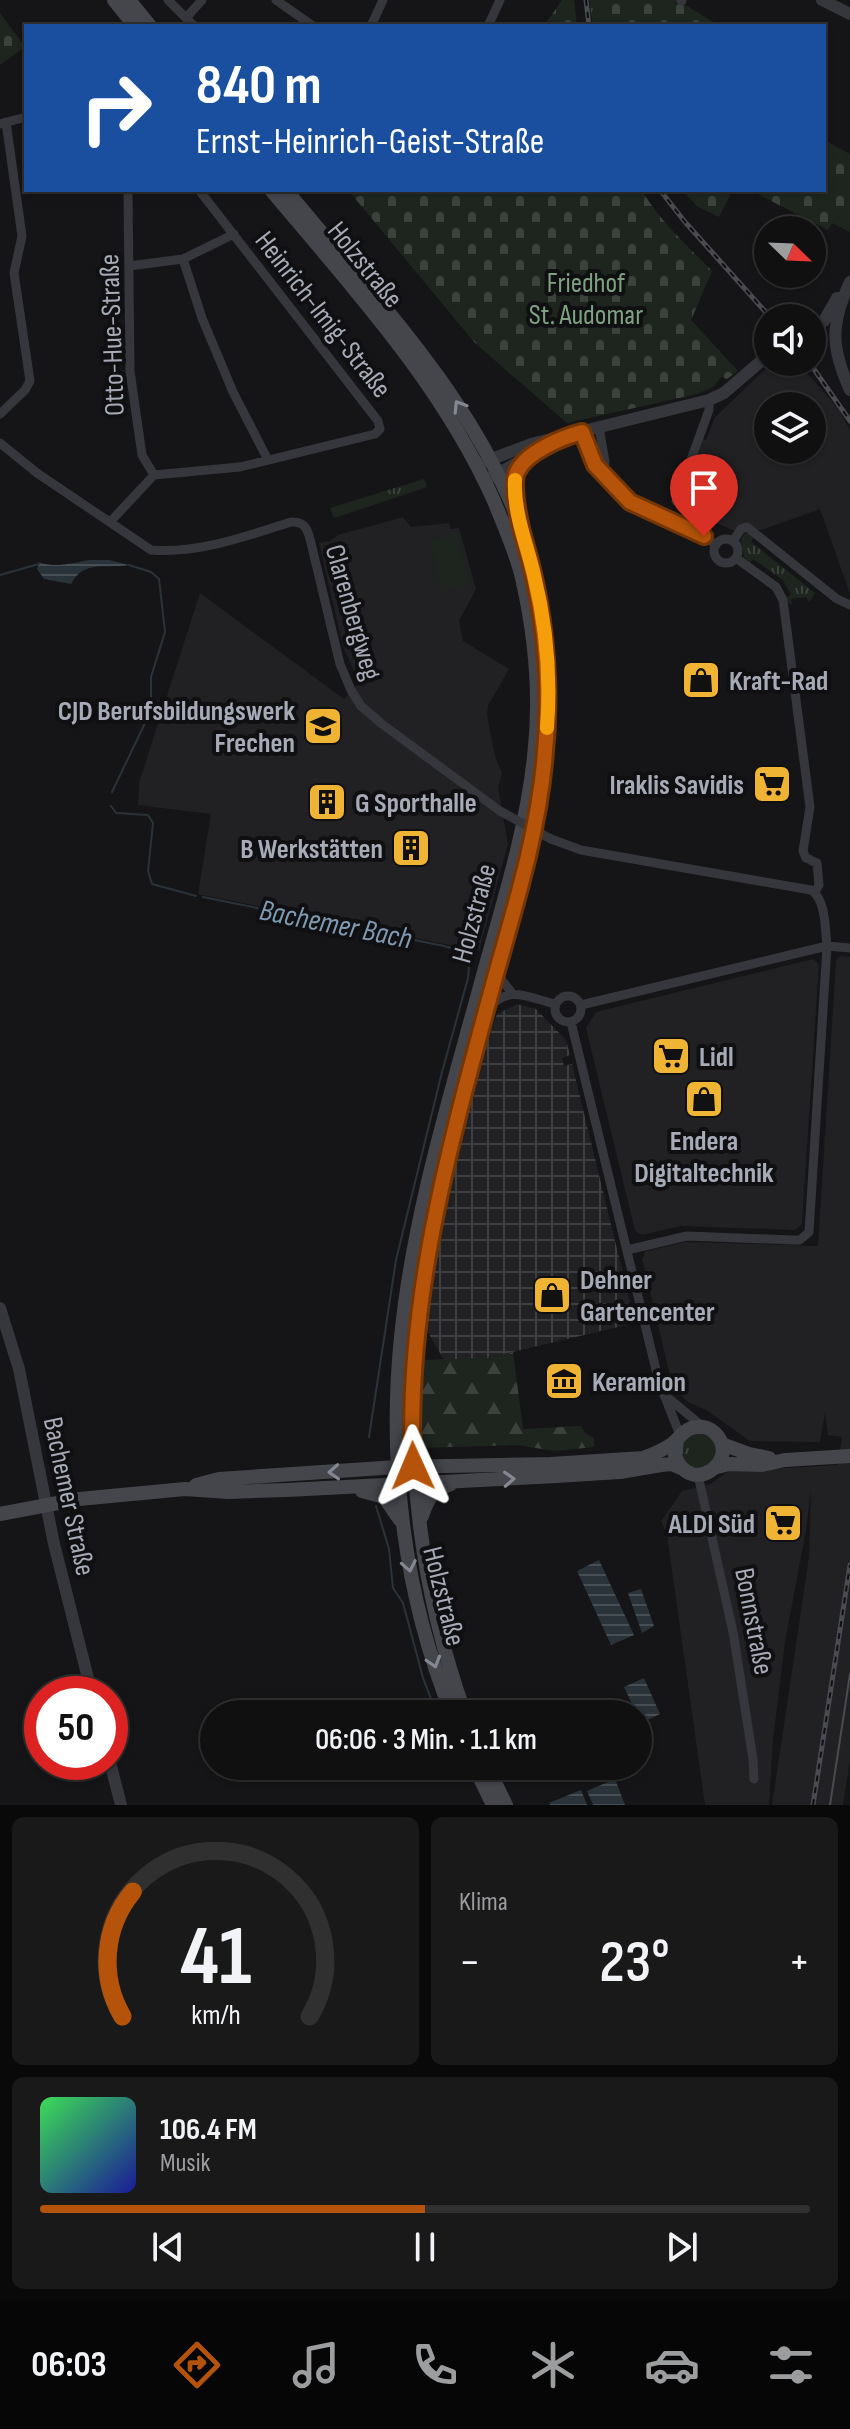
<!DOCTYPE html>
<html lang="de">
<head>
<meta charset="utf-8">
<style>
  :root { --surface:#101011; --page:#19191a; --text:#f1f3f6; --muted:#9c9d9f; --line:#303031; --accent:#b45309 }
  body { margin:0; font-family:"Sofia Sans Condensed",sans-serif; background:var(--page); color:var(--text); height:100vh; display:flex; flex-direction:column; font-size:30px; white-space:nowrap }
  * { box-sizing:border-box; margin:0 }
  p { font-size:26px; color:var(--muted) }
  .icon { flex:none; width:44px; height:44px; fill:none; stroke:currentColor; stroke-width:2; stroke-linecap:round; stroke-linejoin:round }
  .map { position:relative; height:1805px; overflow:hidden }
  .details { display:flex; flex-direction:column; gap:12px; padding:12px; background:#090909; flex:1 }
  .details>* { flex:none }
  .hud { position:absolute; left:24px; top:24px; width:802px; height:168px; border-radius:0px; box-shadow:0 2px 6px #0004,0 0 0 2px var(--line); background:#1a4fa0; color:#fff; overflow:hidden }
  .needle { width:52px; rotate:113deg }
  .controls { position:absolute; left:754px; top:216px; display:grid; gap:16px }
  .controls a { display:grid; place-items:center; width:72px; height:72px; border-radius:50%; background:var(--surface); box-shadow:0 2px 6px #0004,0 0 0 2px var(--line); font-size:40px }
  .speed { position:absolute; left:24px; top:1676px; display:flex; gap:16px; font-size:40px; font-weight:700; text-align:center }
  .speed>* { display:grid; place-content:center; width:104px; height:104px; border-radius:50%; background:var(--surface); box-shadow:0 2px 6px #0004,0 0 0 2px var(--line); line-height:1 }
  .speed .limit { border:12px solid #d22; background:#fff; color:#111 }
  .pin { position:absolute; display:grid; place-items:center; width:68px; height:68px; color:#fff; margin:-82px -34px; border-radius:50% 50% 50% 0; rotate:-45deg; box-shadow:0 0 8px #0007 }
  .pin .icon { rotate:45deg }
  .me { position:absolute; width:88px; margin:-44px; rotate:359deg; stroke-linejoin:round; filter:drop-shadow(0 0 6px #0008) }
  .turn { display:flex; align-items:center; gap:28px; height:168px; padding:0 40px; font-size:36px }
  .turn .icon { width:104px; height:104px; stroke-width:2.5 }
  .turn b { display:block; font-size:56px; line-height:68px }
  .big { font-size:60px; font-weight:600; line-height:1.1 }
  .details .widget { flex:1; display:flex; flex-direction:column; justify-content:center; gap:12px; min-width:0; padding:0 28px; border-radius:12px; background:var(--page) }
  .details .dial { align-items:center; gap:0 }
  .dial svg { height:208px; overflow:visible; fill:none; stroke:var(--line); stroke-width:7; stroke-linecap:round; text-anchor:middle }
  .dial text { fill:var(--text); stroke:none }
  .song { display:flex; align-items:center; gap:24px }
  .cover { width:96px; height:96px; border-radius:12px; background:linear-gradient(135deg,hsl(130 70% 55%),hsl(240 70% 35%)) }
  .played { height:8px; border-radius:4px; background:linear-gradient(90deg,var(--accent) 50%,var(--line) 50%) }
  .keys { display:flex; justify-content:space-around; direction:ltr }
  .heat { display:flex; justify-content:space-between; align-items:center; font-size:44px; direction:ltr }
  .details .tiles { flex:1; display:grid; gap:12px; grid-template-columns:1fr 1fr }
  .widget:last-child { grid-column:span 2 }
  .trip { position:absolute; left:200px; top:1700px; width:452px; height:80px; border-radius:40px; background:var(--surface); box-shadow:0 2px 6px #0004,0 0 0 2px var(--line); font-weight:600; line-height:80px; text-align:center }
  .tab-bar { display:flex; height:128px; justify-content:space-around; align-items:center; background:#060607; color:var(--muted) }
  .tab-bar .icon { width:56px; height:56px }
  .tab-bar .selected { color:var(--accent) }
  .tab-bar b { font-size:36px; color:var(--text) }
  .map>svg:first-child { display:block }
  .built { fill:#212124; fill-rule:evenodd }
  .industrial { fill:url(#industrial-grid) }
  .grass { fill:url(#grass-tufts) }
  .forest { fill:url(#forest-firs) }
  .cemetery { fill:url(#cemetery-stones) }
  .pitch { fill:#1d251e }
  .water { fill:url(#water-rules) }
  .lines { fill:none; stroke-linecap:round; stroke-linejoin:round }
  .stream { stroke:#2b333a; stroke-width:2 }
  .minor { stroke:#36373c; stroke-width:9 }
  .tertiary { stroke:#36373c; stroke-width:12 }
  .secondary { stroke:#44464c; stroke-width:14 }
  .tram { stroke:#494b51; stroke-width:2 }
  .rail-casing { stroke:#494b51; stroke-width:5 }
  .rail { stroke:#101012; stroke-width:2; stroke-dasharray:6; stroke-linecap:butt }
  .minor-bridge { stroke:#36373c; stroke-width:9 }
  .oneway { stroke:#848892 }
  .route-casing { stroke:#753606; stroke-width:20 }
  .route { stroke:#b45309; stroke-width:14 }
  .slow { stroke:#f59e0b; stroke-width:14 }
  .labels { text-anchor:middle; stroke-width:8; stroke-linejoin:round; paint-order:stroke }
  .street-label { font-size:28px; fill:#a7abb7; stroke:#101012 }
  .park-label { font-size:28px; fill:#7ea281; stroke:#101012 }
  .poi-label { font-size:28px; font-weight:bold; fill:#a7abb7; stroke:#101012; text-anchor:start }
  .water-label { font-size:30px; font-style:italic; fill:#7e99b2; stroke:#101012 }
</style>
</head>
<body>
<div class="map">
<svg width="850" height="1805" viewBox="0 0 850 1805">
  <defs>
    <pattern id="industrial-grid" width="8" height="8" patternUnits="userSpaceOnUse" patternTransform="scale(2)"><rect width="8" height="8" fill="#212124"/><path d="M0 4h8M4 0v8" fill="none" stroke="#3e3f42"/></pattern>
    <pattern id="grass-tufts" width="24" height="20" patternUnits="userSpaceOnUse" patternTransform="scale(2)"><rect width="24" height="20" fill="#1d251e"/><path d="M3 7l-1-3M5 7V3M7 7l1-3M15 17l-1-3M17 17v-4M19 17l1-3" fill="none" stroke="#3b423c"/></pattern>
    <pattern id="forest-firs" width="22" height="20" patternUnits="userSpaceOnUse" patternTransform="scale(2)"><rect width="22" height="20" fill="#1d251e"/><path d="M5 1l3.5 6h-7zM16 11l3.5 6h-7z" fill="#3b423c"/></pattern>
    <pattern id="cemetery-stones" width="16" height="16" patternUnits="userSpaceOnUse" patternTransform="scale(2)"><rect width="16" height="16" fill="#1d251e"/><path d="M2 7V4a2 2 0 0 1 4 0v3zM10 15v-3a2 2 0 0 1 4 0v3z" fill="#3b423c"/></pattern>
    <pattern id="water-rules" width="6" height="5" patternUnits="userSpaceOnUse" patternTransform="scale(2)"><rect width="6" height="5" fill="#2b333a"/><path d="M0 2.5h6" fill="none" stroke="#474e54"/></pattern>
  </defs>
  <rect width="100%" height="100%" fill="#151517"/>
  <path class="built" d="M773,362H797L838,408L850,430V594L820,509L761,530L734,531L680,506L703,440H706L715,417ZM768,406H812V450H768Z
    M403,517L411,527L449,523L451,529L459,528L476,589L459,621L463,641L509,669L488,706L487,715L495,756L502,773L498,787L508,844L479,951L198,894L211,814L138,805L139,783L200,593L344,699L359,683L343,646L319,543L330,541L338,535Z
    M840,956L850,957V1760L843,1805H772L809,1557L811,1489L806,1530L785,1642L773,1740L769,1805H705L667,1535L661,1521L682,1491L710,1484L729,1471L838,1465L842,1437L828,1435L825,1413L820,1442L750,1441L706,1410L688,1402L677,1391L670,1375L642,1259L646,1251L686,1242L818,1246L836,960Z
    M813,959L819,964L802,1224L795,1230L681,1226L642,1235L635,1231L586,1028L596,1012Z"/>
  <path class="industrial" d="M517,1004L536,1009L566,1040L570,1055L562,1058L564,1066L572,1064L635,1323L487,1358L444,1360L426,1329L437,1244L460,1143L489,1037L497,1014Z"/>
  <path class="grass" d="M589,0H599L604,26H593Z
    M424,479L427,487L334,518L330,508Z
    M746,533L754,536L751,542L815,593L809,602L806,597L791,599L792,604H789L787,597L791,595L783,580L753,559L750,563L744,557L741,539Z
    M680 1450a18 18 0 1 1 36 0a18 18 0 1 1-36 0Z"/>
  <path class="forest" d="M513,1352L523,1429L581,1426L585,1433L594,1438V1447L556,1451L515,1445L417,1448L420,1360L487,1358Z"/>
  <path class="cemetery" d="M562,0H574L577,26H544Z
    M599,0H677L720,26H604Z
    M0,13L25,47L0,65Z
    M824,140L850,154V232L832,223L828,230L750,190H824Z
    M348,190H642C659,221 688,246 712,271L691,320L738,371L727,379L721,377L713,387L697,394L567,423L475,343Z
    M682,190H733L719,217L697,206Z"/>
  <path class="pitch" d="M457,533L470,584L443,591L429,540Z"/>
  <path class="water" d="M91,560H109L129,565C106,569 84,559 71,584L44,579L37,569L39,562C55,569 75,562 91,560Z
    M599,1560L634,1635L611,1645L577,1571Z
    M641,1589L654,1626L642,1633L628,1593Z
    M644,1678L660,1714L641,1723L624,1687Z
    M615,1779L625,1805H593L587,1791Z
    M581,1790L587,1805H550L549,1803Z"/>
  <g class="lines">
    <path class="stream" d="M0,575L39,564
      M112,792L147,719L151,703V677L165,632L159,579L151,572L129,565
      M111,806L116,813L148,815L153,823L148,871L152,884L196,896
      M203,897L444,946C467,952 471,954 468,978L442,1072L396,1260L369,1437
      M376,1506L389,1549L393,1588L403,1603L423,1678L437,1714
      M457,1766L459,1770"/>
    <path class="minor" d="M168,0L194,26
      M276,0L313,26
      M681,0L682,1
      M186,18L202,0
      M371,26L383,0
      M488,26L500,0
      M0,124L26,117
      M128,190L130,371L142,455L154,475
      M183,259L202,318L233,392L268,460
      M129,266L183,259L234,234
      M0,414L25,390L30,381L14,273L22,236L6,122
      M599,427L605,462L603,471
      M582,432L595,465L630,502L704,536L716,545
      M0,443L37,473L151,550C198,554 247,536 291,522C306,521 308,531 311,543L340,664L351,690L361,706L382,724L500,811
      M676,501L709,410V400
      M110,522L154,475L240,467L375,434L380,429L378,421L199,190
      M714 551a12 12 0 1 1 24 0a12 12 0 1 1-24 0Z
      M733,541L741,529L747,527L837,599L850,605
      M736,558L776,587L783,600L810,807L803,851L806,858L809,859
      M551,839L581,850L811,890C826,899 825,929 827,946L809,1232L800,1240H793L687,1236L627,1250
      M812,861L817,863L819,885L815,892
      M499,969L501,979L512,993
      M555 1009a13 13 0 1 1 26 0a13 13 0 1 1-26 0Z
      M581,1005L827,946L850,948
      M489,1008C508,984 530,998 555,1004
      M571,1022L659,1382L680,1435
      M667,1397L702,1426
      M698,1475L733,1632L753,1759L754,1779"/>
    <path class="tertiary" d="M822,0L850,14
      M850,282C830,324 831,348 850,390
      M812,329L824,321L837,298
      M484,462L531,444L709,400L724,393L768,355
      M489,478L554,443
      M519,513C516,492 511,478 526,460
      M0,1308L19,1369L54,1544L92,1694
      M110,1762L121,1805"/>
    <path class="secondary" d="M114,0L135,26
      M129,0L150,26
      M271,190C353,288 442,384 494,501C504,526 516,552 522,578C535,635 541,698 534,757C526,832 502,906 482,979C450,1097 413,1216 401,1337C388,1465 404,1595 452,1714
      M286,190C372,295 470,394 519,522C550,604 556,719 540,804C531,850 517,894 505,939C482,1025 456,1112 437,1200C400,1376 404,1543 465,1714
      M722,1444L749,1454L769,1458
      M717,1467L729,1464L762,1465L785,1460L850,1456
      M196,1485L219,1479L397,1467L551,1464L643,1458C654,1454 663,1450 672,1444C681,1437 685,1427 698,1427C704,1426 711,1429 715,1433C742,1460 691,1498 675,1456L677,1440
      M362,1491L384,1497L400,1520
      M0,1514L79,1499L185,1489L228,1492L287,1490L556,1476L620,1472L661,1465L672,1464L681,1468
      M422,1516C428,1498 432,1490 451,1484
      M474,1766L493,1805
      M487,1766L506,1805"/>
    <path class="tram" d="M830,1805L850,1674"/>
    <g class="rail-casing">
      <path id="rail" d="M586,0L589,26
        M660,190L685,222L771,318
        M809,362L850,421
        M813,1805L850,1565"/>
    </g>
    <use href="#rail" class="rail"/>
    <path class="minor-bridge" d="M500,811L551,839"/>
  </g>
  <defs><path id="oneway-chevron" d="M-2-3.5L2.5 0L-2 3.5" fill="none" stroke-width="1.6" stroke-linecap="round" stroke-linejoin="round" transform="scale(2)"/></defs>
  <g class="oneway">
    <use href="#oneway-chevron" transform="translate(459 406) rotate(-122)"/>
    <use href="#oneway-chevron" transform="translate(334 1472) rotate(177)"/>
    <use href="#oneway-chevron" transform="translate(509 1479) rotate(-3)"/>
    <use href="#oneway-chevron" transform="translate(409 1566) rotate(79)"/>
    <use href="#oneway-chevron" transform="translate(434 1662) rotate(73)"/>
  </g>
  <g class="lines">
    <g class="route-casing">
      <path id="route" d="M413,1466C405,1299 451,1140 494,981C514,909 537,837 544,763C552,689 546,615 525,543C520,527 511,486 517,472C526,452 563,437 582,432L595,465L630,502L704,536"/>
    </g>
    <use href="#route" class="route"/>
    <path class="slow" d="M515,480C513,512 527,544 534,575C546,624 551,678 547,728"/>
  </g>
  <defs>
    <g id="shop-square" transform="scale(2)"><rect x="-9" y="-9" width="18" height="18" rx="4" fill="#f0b434" stroke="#101012"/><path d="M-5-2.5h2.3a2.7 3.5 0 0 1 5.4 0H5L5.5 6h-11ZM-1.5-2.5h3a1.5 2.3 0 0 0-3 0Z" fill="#111"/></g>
    <g id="school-square" transform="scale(2)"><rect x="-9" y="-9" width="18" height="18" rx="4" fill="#f0b434" stroke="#101012"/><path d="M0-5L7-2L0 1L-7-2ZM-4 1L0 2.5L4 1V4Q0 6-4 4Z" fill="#111"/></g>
    <g id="supermarket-square" transform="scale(2)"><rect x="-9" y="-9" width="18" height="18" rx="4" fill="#f0b434" stroke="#101012"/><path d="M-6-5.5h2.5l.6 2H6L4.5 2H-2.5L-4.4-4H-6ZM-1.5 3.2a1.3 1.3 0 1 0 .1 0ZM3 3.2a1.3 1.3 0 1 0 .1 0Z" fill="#111"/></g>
    <g id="building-square" transform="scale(2)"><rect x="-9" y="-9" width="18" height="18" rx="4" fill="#f0b434" stroke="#101012"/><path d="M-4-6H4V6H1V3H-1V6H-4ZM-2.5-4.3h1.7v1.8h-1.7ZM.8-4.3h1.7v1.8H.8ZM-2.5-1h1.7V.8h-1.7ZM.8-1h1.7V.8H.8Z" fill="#111"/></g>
    <g id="museum-square" transform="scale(2)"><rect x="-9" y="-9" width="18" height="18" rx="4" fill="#f0b434" stroke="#101012"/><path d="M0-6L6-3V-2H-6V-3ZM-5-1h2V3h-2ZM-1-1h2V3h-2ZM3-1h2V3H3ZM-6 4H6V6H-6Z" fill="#111"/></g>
  </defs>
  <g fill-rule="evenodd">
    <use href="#shop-square" x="701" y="680"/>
    <use href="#school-square" x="323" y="726"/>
    <use href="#supermarket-square" x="772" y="784"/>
    <use href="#building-square" x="327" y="802"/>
    <use href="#building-square" x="411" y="848"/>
    <use href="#supermarket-square" x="671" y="1056"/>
    <use href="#shop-square" x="704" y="1099"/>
    <use href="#shop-square" x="552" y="1295"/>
    <use href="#museum-square" x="564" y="1381"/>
    <use href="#supermarket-square" x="783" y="1523"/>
  </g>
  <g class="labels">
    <g class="street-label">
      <text transform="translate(366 264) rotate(51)" y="10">Holzstraße</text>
      <text transform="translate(324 314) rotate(52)" y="10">Heinrich-Imig-Straße</text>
      <text transform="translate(111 335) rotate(-92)" y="10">Otto-Hue-Straße</text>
      <text transform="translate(354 612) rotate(74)" y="10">Clarenbergweg</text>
      <text transform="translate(473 913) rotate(-75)" y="10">Holzstraße</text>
      <text transform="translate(70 1496) rotate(78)" y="10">Bachemer Straße</text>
      <text transform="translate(445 1596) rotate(76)" y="10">Holzstraße</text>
      <text transform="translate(755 1621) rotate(79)" y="10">Bonnstraße</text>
    </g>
    <g class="park-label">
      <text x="586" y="292">Friedhof<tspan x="586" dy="32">St. Audomar</tspan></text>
    </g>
    <g class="poi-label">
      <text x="729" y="690">Kraft-Rad</text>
      <text x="295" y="720" text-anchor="end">CJD Berufsbildungswerk<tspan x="295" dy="32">Frechen</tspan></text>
      <text x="744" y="794" text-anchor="end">Iraklis Savidis</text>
      <text x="355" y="812">G Sporthalle</text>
      <text x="383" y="858" text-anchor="end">B Werkstätten</text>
      <text x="699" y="1066">Lidl</text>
      <text x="704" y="1150" text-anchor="middle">Endera<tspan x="704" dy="32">Digitaltechnik</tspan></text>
      <text x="580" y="1289">Dehner<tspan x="580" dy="32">Gartencenter</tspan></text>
      <text x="592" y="1391">Keramion</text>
      <text x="755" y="1533" text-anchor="end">ALDI Süd</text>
    </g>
    <g class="water-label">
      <text transform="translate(336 924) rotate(11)" y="10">Bachemer Bach</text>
    </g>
  </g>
</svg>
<div class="controls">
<a><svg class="needle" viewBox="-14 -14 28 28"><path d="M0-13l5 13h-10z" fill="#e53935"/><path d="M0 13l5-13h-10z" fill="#9c9d9f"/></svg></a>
<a><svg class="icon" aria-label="sound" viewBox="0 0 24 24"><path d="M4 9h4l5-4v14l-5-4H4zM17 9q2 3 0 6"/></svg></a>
<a><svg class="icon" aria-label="layers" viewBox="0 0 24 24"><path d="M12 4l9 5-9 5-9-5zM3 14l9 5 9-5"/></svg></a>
</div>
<div class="speed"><div class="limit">50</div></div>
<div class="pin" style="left:704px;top:536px;background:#d93025"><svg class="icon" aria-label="arrive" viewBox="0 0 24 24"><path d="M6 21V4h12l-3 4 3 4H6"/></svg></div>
<svg class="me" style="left:413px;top:1466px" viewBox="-20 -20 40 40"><path d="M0-17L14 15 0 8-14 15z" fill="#b45309" stroke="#fff" stroke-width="4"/></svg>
<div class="trip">06:06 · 3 Min. · 1.1 km</div>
<div class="hud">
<div class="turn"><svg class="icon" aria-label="right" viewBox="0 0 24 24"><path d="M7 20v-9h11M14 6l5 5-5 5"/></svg><div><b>840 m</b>Ernst-Heinrich-Geist-Straße</div></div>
</div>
</div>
<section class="details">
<div class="tiles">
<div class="widget dial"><svg viewBox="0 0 100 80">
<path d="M14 69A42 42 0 1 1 86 69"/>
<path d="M14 69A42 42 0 0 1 18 21" stroke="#b45309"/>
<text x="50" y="56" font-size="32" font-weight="700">41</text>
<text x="50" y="72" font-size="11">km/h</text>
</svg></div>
<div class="widget"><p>Klima</p>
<div class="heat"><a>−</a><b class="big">23°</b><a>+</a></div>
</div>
<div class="widget">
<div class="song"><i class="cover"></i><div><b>106.4 FM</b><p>Musik</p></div></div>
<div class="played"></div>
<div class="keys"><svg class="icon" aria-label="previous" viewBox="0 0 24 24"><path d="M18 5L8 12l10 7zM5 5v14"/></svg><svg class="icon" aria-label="pause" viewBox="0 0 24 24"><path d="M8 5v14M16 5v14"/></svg><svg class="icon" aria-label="next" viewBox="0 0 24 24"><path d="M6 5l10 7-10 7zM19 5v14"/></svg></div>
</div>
</div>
</section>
<nav class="tab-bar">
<b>06:03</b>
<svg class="icon selected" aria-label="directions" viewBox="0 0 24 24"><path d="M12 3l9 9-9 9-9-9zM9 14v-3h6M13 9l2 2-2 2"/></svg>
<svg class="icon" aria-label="music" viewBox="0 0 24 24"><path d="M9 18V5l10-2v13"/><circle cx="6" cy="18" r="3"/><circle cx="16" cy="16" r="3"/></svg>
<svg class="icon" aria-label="phone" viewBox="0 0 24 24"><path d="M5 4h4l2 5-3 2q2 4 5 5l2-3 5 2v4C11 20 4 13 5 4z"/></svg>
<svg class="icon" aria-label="climate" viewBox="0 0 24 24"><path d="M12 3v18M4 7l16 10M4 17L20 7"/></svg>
<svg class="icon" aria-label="car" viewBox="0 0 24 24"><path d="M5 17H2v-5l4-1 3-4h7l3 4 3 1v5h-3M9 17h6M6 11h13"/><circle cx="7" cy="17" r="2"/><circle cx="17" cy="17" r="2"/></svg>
<svg class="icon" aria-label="filters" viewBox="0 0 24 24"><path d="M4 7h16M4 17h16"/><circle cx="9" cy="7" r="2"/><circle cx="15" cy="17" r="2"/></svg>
</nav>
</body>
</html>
